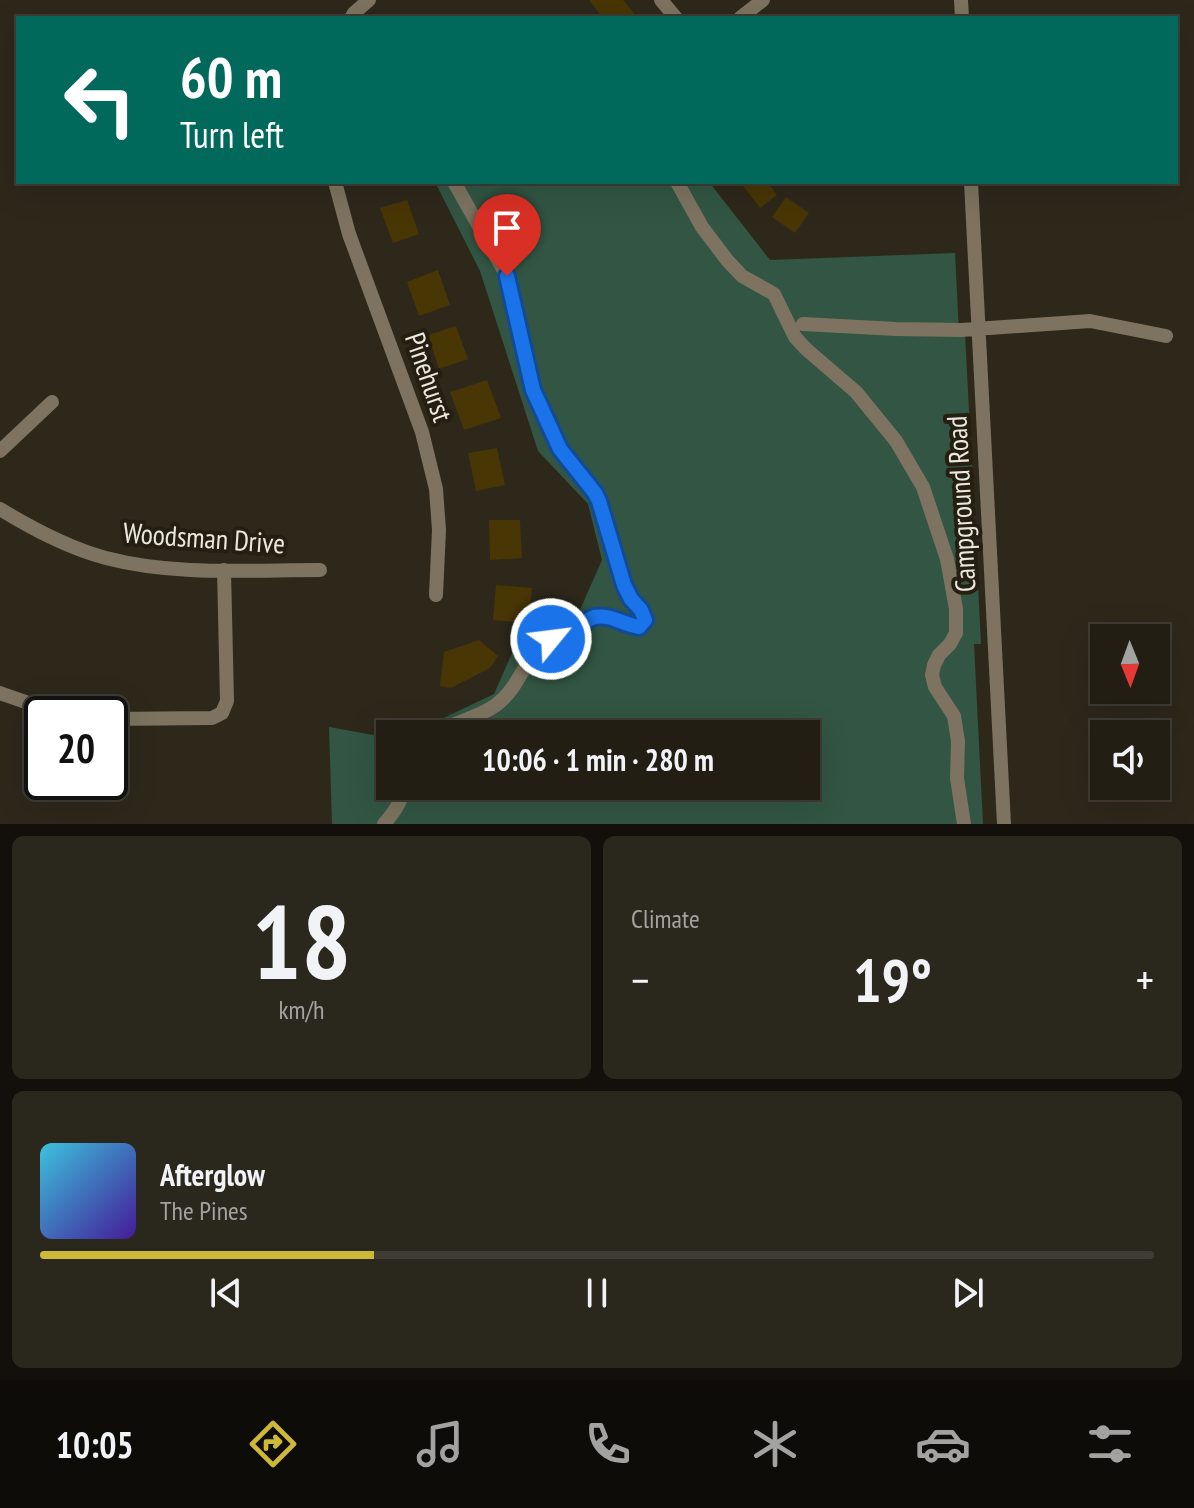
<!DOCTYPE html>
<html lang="en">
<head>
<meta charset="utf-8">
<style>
  :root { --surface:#221e14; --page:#2a271d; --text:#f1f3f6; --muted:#a2a2a0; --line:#3f3c34; --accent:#ceb837 }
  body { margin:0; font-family:"PT Sans Narrow",sans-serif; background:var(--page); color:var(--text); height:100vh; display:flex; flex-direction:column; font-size:30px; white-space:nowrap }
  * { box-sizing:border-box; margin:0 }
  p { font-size:26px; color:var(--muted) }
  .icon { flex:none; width:44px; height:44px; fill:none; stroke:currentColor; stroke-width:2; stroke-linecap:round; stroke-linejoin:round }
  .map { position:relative; height:824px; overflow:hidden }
  .panel { display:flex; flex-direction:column; gap:12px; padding:12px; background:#13100b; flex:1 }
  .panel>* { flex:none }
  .guide { position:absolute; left:16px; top:16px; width:1162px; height:168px; border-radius:0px; box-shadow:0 8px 32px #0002,0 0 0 2px var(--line); background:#00695c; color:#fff; overflow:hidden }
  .needle { width:52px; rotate:179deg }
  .fabs { position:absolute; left:1090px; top:624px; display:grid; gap:16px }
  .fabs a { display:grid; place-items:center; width:80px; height:80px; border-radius:0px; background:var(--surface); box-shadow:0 8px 32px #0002,0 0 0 2px var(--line); font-size:40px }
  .speed { position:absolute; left:24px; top:696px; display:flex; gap:16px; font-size:40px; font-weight:700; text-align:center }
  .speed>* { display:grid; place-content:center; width:104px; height:104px; border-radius:50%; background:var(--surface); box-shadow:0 8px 32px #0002,0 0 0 2px var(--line); line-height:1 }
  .speed .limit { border:4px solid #111; border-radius:12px; background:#fff; color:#111 }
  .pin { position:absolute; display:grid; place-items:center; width:68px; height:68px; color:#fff; margin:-82px -34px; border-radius:50% 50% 50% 0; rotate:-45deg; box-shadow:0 0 8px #0007 }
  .pin .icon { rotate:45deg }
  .me { position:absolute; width:88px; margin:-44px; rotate:61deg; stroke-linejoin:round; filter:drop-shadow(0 0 6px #0008) }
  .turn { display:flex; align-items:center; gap:28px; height:168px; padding:0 32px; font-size:36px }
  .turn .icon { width:104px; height:104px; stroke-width:2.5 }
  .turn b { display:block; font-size:56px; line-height:68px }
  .big { font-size:60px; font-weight:600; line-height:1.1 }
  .panel .tile { flex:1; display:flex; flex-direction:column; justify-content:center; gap:12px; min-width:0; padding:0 28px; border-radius:12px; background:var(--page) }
  .panel .dial { align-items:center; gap:0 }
  .dial b { font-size:104px; line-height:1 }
  .song { display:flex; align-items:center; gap:24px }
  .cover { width:96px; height:96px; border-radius:12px; background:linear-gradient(135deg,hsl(190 70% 55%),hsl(260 70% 35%)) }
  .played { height:8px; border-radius:4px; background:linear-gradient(90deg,var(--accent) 30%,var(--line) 30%) }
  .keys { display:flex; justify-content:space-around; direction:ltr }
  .heat { display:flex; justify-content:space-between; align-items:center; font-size:44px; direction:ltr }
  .panel .tiles { flex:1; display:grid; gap:12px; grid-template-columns:1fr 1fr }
  .tile:last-child { grid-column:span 2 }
  .trip { position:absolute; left:376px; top:720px; width:444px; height:80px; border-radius:0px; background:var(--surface); box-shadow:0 8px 32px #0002,0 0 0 2px var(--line); font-weight:600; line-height:80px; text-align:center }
  .tab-bar { display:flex; height:128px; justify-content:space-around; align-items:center; background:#0e0c08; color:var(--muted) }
  .tab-bar .icon { width:56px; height:56px }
  .tab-bar .selected { color:var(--accent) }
  .tab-bar b { font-size:36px; color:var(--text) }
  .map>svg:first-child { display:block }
  .green { fill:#325643 }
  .building { fill:#483605 }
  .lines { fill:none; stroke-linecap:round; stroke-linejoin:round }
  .minor { stroke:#7d7360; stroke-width:14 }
  .route-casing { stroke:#114b97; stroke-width:20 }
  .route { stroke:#1a73e8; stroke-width:14 }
  .labels { text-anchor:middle; stroke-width:8; stroke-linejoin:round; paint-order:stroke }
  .street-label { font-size:28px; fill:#ebe8df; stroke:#251f12 }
</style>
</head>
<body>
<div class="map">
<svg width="1194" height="824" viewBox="0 0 1194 824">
  <rect width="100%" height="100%" fill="#2e281b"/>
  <path class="green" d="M435,182H709L770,260L955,253L959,333H965L981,644H974L983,824H332L329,727L390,738V786H806V734H410L494,694L516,644L579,612L602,560L588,504L538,451L480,271Z"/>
  <path class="building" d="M589,0H623L638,18H603Z
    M740,182H767L777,195L760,208Z
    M786,197L809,213L795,233L772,217Z
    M407,200L419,234L393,243L380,208Z
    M438,270L450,305L419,316L407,282Z
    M456,326L468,359L439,369L428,335Z
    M487,380L501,418L464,430L450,392Z
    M497,448L505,485L476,491L468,453Z
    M489,520H520L522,558L490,560Z
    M496,585L532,588L528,623L493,620Z
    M479,640L498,656L490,668L451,688L440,686L444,652Z"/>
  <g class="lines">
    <path class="minor" d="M661,0L676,18
      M961,0L962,18
      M351,18L354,13L369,0
      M740,18L763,0
      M335,182L349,234L422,432L436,489L439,530L436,595
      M677,182L702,227L727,260L742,276L774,294L795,337L806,349L856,392L896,441L923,487L947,559L956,609V633L950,644L939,655L934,665L932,675L935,687L954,716L958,741L957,778L964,824
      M971,182L1004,824
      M803,324L896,329L961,330L1090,321L1166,336
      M0,451L52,402
      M0,509C33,529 68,548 106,558C174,576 249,570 320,570
      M0,693L60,714
      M110,719L212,718L222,713L227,701L224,570
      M433,734C453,722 477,719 496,705C519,688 522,663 542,646C551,638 563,632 574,626C583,621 593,615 603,616C616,616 626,626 639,627L645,620L641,610L631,599L624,585L599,501L560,449L533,390L507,276L454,182
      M384,824C394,812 402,802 404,786"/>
  </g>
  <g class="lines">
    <g class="route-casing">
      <path id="route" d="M507,276L533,390L560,449L595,493L599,501L624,585L631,599L641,610L645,620L639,627L635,626C620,623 610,614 594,617L551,639"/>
    </g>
    <use href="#route" class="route"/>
  </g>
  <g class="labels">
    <g class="street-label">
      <text transform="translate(429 377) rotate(71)" y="10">Pinehurst</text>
      <text transform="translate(961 504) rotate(-93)" y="10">Campground Road</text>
      <text transform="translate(204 538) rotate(4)" y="10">Woodsman Drive</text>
    </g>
  </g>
</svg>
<div class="fabs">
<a><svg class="needle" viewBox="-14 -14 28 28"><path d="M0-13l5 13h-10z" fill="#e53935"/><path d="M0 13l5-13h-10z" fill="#a2a2a0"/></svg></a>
<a><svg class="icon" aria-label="sound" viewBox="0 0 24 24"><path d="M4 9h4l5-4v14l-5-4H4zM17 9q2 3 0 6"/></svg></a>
</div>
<div class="speed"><div class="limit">20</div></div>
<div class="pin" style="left:507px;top:276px;background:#d93025"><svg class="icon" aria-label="arrive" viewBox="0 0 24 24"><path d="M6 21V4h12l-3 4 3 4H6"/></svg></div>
<svg class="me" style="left:551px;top:639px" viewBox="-20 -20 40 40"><circle r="17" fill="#1a73e8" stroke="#fff" stroke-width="3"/><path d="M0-11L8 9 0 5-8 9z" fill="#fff"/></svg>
<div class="trip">10:06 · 1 min · 280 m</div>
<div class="guide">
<div class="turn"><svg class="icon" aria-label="left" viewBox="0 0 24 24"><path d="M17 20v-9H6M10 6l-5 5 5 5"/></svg><div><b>60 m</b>Turn left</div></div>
</div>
</div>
<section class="panel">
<div class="tiles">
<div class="tile dial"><b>18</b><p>km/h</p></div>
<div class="tile"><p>Climate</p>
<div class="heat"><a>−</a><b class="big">19°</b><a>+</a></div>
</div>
<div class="tile">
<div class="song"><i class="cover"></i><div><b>Afterglow</b><p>The Pines</p></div></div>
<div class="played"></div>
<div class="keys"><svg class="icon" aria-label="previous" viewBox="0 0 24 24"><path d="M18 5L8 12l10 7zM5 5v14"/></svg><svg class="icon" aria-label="pause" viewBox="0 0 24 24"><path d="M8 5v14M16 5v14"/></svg><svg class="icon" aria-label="next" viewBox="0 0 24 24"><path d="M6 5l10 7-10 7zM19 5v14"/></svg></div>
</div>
</div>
</section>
<nav class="tab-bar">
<b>10:05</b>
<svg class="icon selected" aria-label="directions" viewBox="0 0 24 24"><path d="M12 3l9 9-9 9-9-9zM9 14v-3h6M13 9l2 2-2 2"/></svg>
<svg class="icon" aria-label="music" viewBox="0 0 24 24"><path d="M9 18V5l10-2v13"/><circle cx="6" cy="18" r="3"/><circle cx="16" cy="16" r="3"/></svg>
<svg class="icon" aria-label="phone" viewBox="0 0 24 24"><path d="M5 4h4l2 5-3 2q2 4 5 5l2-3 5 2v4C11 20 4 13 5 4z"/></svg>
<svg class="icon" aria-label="climate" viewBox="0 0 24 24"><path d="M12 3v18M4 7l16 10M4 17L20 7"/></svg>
<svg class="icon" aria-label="car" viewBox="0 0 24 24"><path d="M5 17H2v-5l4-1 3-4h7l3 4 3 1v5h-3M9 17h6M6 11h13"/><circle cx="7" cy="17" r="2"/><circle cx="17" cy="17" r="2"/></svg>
<svg class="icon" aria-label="filters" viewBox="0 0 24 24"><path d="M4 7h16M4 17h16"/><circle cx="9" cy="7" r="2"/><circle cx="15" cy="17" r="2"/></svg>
</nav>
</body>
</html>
